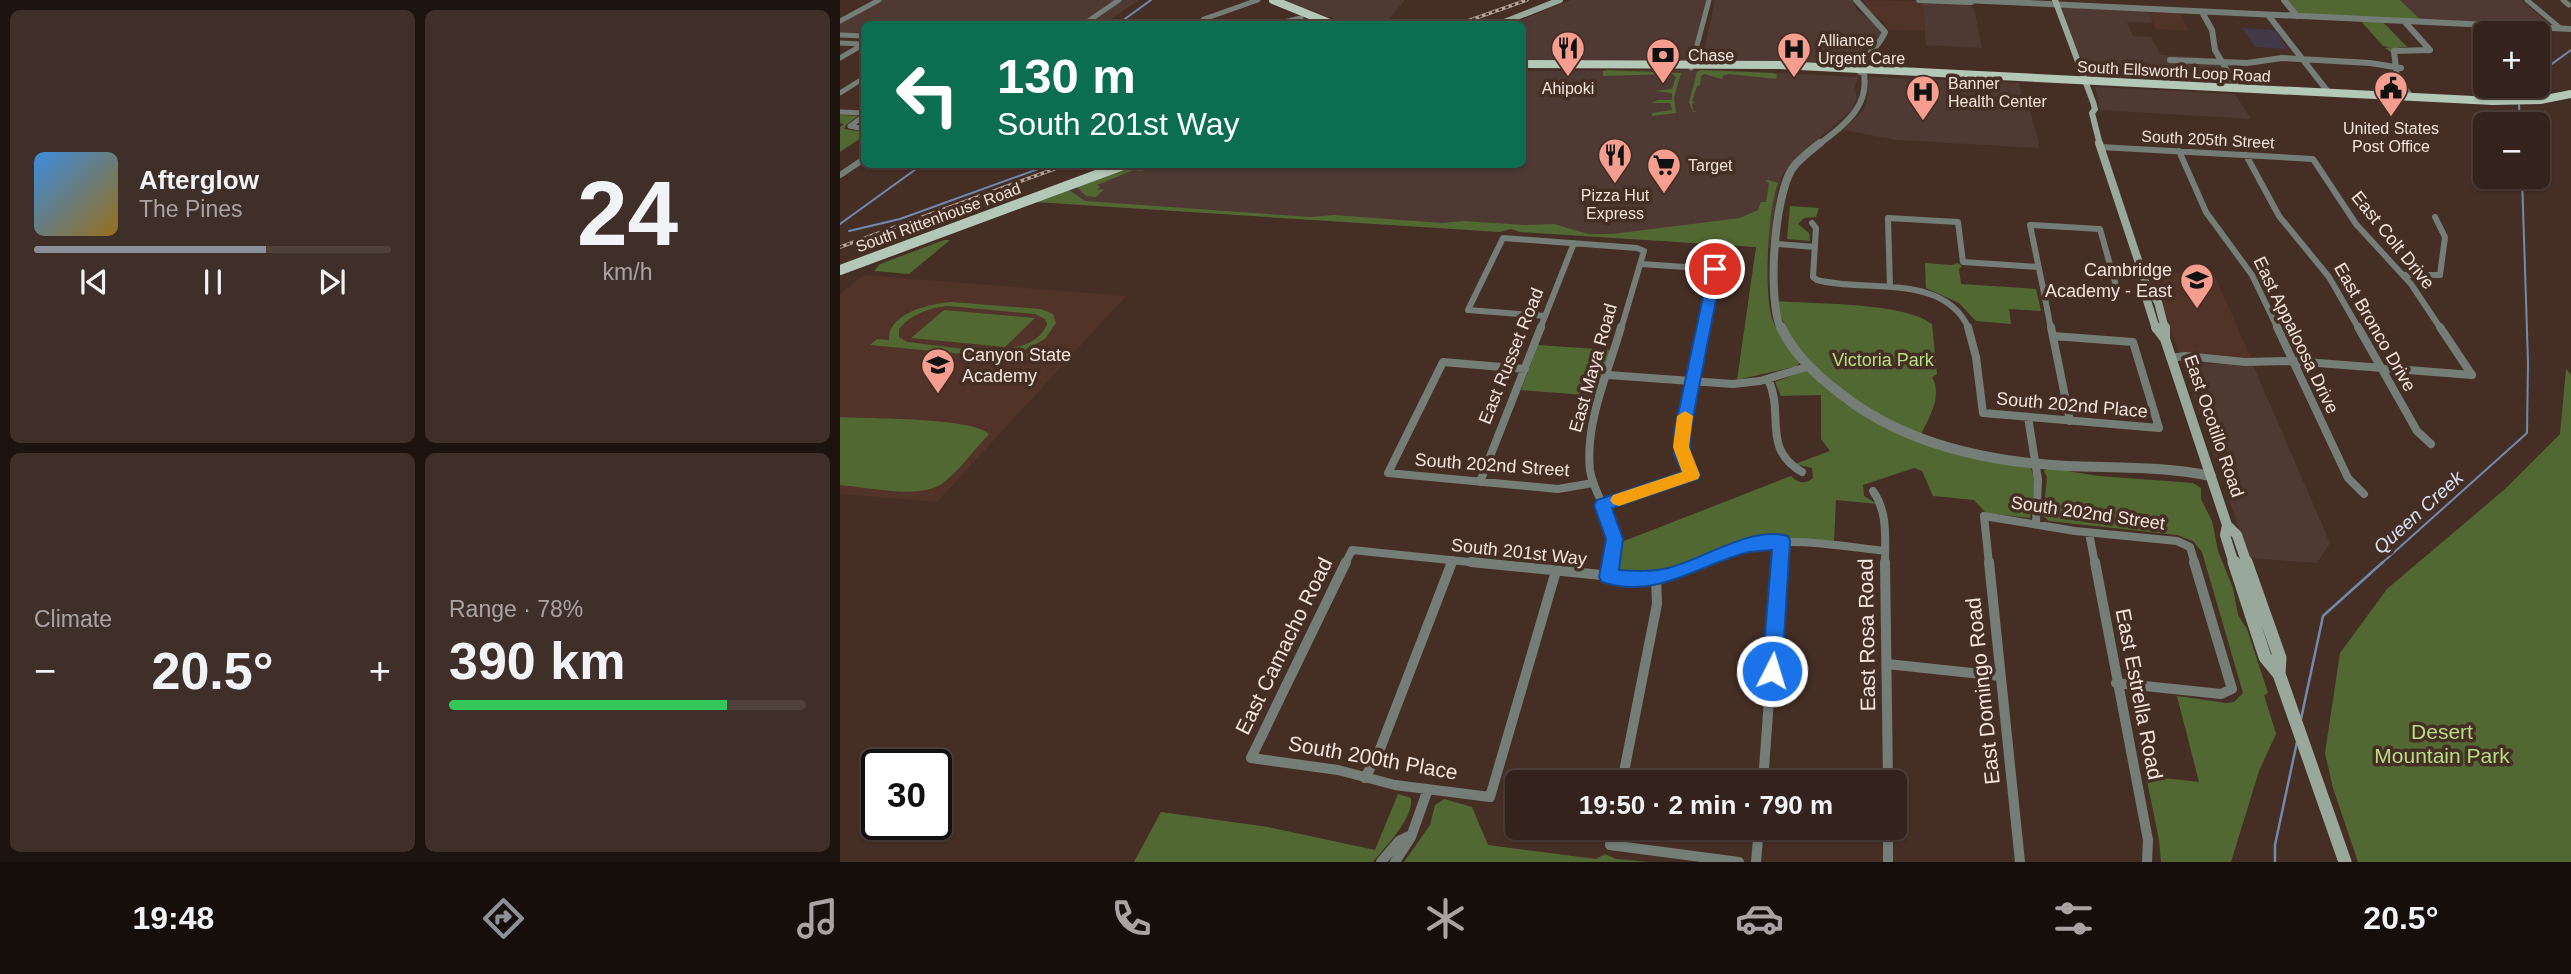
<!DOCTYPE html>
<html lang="en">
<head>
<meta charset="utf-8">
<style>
  :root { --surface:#34231c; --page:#3f2f29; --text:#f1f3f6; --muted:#a9a4a3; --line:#4e403b; --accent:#8c9099 }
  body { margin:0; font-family:Arial,sans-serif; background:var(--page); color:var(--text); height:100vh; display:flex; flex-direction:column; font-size:26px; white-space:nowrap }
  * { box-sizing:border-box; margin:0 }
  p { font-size:23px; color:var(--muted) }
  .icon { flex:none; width:38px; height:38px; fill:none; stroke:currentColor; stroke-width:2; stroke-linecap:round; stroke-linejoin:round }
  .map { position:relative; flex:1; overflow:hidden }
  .details { display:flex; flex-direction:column; gap:10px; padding:10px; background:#1d130f; width:840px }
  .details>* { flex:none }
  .guide { position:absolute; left:21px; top:21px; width:665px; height:147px; border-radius:10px; box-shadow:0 2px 5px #0004,0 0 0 2px var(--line); background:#0b6e4f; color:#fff; overflow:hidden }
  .buttons { position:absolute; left:1633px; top:21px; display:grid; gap:14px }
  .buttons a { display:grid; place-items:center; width:77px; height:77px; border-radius:10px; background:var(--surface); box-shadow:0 2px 5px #0004,0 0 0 2px var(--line); font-size:35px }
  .speed { position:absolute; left:21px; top:749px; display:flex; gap:14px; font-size:35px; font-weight:700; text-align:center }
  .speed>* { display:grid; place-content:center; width:91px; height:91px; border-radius:50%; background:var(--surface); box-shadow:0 2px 5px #0004,0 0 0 2px var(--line); line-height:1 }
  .speed .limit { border:4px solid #111; border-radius:10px; background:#fff; color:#111 }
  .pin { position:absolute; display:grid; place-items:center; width:60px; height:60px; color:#fff; margin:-30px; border:4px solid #fff; border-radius:50%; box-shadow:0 2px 7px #0007 }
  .me { position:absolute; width:77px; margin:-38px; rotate:5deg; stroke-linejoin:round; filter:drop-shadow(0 0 5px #0008) }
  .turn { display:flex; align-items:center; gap:24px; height:147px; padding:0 21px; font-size:32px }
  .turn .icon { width:91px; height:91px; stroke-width:2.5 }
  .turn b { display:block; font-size:49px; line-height:60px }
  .big { font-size:52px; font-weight:700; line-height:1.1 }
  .details .tile { flex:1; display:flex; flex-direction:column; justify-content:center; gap:10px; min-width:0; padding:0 24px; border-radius:10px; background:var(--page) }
  .details .dial { align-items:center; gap:0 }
  .dial b { font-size:91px; line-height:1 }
  .song { display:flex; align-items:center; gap:21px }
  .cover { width:84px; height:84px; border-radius:10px; background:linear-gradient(135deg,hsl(210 70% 55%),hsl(40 70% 35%)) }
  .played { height:7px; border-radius:4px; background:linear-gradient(90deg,var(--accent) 65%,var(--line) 65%) }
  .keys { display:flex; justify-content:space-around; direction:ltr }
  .heat { display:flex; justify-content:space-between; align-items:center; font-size:38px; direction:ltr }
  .charge { height:10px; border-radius:5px; background:linear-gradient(90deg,#34c759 78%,var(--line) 0) }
  .details .tiles { flex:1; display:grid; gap:10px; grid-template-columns:repeat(2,1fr) }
  .trip { position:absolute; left:665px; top:770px; width:402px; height:70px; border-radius:10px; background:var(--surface); box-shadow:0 2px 5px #0004,0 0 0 2px var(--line); font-weight:700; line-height:70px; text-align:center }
  .tabs { display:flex; height:112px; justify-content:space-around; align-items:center; background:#150e0b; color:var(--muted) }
  .tabs .icon { width:49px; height:49px }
  .tabs .on { color:var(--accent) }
  .tabs b { font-size:32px; color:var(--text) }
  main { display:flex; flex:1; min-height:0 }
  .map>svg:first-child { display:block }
  .commercial { fill:#4e3a33 }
  .industrial { fill:#413848 }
  .built { fill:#513327 }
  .green { fill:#516833; fill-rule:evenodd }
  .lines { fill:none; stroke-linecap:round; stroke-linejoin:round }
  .stream-far1 { stroke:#7289ae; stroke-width:2 }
  .stream { stroke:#7289ae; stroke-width:2.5 }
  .minor-far3 { stroke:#757e76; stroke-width:5 }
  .minor-far2 { stroke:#757e76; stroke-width:6 }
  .minor-far1 { stroke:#757e76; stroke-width:8 }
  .minor { stroke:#757e76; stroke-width:10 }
  .tertiary-far2 { stroke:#757e76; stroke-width:6 }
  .tertiary-far1 { stroke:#757e76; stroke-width:8 }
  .tertiary { stroke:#757e76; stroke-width:10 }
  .secondary-far3 { stroke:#98a89b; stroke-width:6 }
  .secondary-far2 { stroke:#98a89b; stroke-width:8 }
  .secondary-far1 { stroke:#98a89b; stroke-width:10 }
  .secondary { stroke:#98a89b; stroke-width:13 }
  .primary-far1 { stroke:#b4c8b7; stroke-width:8 }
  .primary { stroke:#b4c8b7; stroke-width:10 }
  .rail-casing { stroke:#b4a29b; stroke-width:3.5 }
  .rail { stroke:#452f25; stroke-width:2; stroke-dasharray:3.5; stroke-linecap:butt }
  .route { fill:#1a73e8; stroke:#114b97; stroke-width:2 }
  .slow { fill:#f59e0b }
  .labels { text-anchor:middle; stroke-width:7; stroke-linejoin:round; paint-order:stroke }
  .far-poi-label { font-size:16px; fill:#f3e4de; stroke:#452f25; text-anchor:start }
  .far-street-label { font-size:16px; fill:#f3e4de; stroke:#452f25 }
  .street-label { font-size:18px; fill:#f3e4de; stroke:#452f25 }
  .poi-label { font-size:18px; fill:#f3e4de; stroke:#452f25; text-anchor:end }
  .park-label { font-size:18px; fill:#b5df80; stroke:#452f25 }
  .water-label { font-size:19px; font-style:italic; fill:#d7e2f3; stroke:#452f25 }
  .near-street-label { font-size:21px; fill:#f3e4de; stroke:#452f25 }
  .near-park-label { font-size:21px; fill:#b5df80; stroke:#452f25 }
</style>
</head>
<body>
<main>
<section class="details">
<div class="tiles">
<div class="tile">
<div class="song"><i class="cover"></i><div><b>Afterglow</b><p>The Pines</p></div></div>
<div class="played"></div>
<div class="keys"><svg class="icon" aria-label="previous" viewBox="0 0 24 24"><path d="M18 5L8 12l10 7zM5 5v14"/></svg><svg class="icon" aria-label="pause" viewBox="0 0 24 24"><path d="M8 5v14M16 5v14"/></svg><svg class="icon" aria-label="next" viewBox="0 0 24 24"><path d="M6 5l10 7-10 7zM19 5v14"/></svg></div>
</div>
<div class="tile dial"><b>24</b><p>km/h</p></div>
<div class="tile"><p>Climate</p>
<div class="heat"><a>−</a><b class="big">20.5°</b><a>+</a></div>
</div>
<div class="tile"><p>Range · 78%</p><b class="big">390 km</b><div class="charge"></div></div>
</div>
</section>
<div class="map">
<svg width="1731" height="862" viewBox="0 0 1731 862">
  <rect width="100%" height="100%" fill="#452f25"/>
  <path class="commercial" d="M42,0H299L263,24H24V35L0,33V23Z
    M444,0H565L545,24H505L494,20L492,16L483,19Z
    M731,0H869L852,63L683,64L682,24H672Z
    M875,0H1012L1017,10L1039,28L1040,35L1020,55L1017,65L862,60Z
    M1560,0H1681L1714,28L1583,22Z
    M1079,1L1128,3L1134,9L1142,48L1086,45L1083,8Z
    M1222,7L1307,10L1313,23L1287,22L1293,36L1311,37L1321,55L1375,58L1391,84L1249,77L1231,38Z
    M877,70L1018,77L1015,86L1017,98L1012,110L959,155L943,174L938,188L930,248L680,232L671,229L660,232L195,202L295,165L682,164L683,71Z
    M1029,77L1179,83L1185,107H1189L1200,148L1057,140L1003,130L1023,111L1027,101Z
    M1255,87L1395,94L1411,119L1260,110Z
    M1349,363L1413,365L1490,543L1477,563L1409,558L1345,371L1344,365Z"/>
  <path class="industrial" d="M1402,28L1435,30L1448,49L1415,47Z"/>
  <path class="built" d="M1024,0L1079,1L1083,8L1085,31L1049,30L1044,22L1029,11Z
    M1307,10L1339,12L1349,31L1316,29Z
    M1310,271L1375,276L1411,358L1341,353L1338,350Z
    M24,275L286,296L97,502L0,494V294Z"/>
  <path class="green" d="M1444,0H1560L1583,22L1457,16Z
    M1520,20L1542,21L1567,47H1560L1552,53L1545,48L1550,47L1543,46Z
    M768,70L841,73L834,98L836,113L812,116V113L832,110L830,103H811L818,100H832V93L814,91L832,89L836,77L832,74L763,76V71Z
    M861,70L933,73L937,75L936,79L889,74L883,76L882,79L864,74L861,76L860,85L857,86L852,101L855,102L852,104L853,111L857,112H853L849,102L857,72Z
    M0,115L18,116L6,125L4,129L24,132V136L0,152V127L4,124L0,123Z
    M299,165H313L303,168V171L294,170L257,185L260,187L257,190L264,189L256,197L263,198L246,196L237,187Z
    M928,180L938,183C928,207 923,297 933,321C939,337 953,348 959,363L957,366L897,380L916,247L680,232L671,229L660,232L195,202L229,190L245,201L470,217L494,215L602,223L624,221L685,225L714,224L748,234H772L900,218L918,210L921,202H926L929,183L925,181Z
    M950,206L979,208L976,217L964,218L958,224L969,233L970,241L947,239Z
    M104,240H110L69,274L34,271L40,264Z
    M1085,263L1112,265L1117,263L1122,266L1119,269L1121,284L1196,289L1201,311L1169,309L1171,324L1136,321L1119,303L1086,288Z
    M936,301C974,304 1064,302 1092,324L1097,374L1092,377C1103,396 1089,418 1080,436C1020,408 955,370 936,301Z
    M112,302L201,309L213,314L216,323L205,339L181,352L191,354L185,360L30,345L37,339L49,340C47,313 92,303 112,302ZM107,306L195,314L205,319L207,324C192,366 102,345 67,342L59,337V329C71,314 89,308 107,306Z
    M104,310L195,318L165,347L71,338Z
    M698,345L771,350L757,396L681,390Z
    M1726,369L1731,375V862H1518L1493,788L1485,753L1500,653L1547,589L1665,489L1720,434Z
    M967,370L1003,402L1031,420L1071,439L1190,466L1195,480L1190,518L1146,513L1134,500L1093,496L1082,471L1074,468L1023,485L1024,496L1037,504L996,500L994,542L923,538L902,542L851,564L799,575L777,572L779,543L951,476C958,483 965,485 973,478L972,468L955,464L990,451L981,439V395L941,396L935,382Z
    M0,417C29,419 131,417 149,434C134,450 120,470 103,483C81,500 27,487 0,485Z
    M1208,468L1259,476L1353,483L1361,488V499L1372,521L1378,551L1393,588L1398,615L1407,629L1428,693L1424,695L1436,734L1419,771L1391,862H1321L1319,840L1306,776L1359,782L1337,696L1386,703L1394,702L1403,693L1362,552L1353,541L1337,535L1209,521L1203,516L1207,477L1204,471Z
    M558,794L571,798C574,818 545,847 533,862H294L321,812L428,827L535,850Z
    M604,799L632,807L648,845L756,859L765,854L776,859L810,862H564L590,825L595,805Z"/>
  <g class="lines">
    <path class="stream-far1" d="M278,24L311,0
      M1698,74L1731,50
      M1679,96L1686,86
      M1679,105L1680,124
      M0,224L83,164
      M9,231L60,219L212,164
      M1541,564L1687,433L1688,362L1682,177"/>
    <path class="stream" d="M1461,719L1483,616L1543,562
      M1435,862V845L1457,742"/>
    <path class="minor-far3" d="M1687,0L1720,28
      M1723,0L1729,5
      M0,21L39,0
      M244,24L279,0
      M358,24L364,19L418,0
      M435,24L461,18
      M0,35L24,36
      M0,43L22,44
      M0,58L24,44
      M851,68L869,0
      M0,93L24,78
      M0,112L24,113
      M10,126L24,116
      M10,126L24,129"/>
    <path class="minor-far2" d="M1260,147L1473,159L1516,224L1571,284L1601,329
      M1339,151L1366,212L1412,275L1438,329
      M1406,155L1439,216L1489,277L1519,329
      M0,175L24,159
      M972,223L976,228L973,277L977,280C1025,293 1104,272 1129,329
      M1190,225L1260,229L1278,293L1203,288Z
      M937,244L975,247
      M801,264L875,269L863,329
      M1564,275H1600L1605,237L1595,217
      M1050,287L1048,218L1118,222L1123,262L1198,267
      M1203,288L1211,329
      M705,316L628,310L663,238L797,248L804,251L781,329
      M700,329L734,243"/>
    <path class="minor-far1" d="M1128,327L1136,357L1143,413L1319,428L1293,342L1213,336
      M1211,327L1230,421
      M1437,327L1508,478L1524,494
      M1518,327L1577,431L1591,444
      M1600,327L1632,375
      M1331,358L1345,356L1405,362L1453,361L1632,375
      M685,369L603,362L548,473L718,489L753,483
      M768,375L893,384L920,381L970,366
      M928,379C945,415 921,448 962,472
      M1188,417L1198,480L1196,523
      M640,482L701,327
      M1033,491C1048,512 1045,538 1045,564
      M763,505L852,475L842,454V433L863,327
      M1249,533L1255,564
      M505,564L512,550L649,564
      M612,564L613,560
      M771,564C772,555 774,545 774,537C771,513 753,493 750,470C745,422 768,373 781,327
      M857,564C932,532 968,542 1045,551
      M939,564L941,541
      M1149,564L1144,516L1235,531L1337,541L1350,547L1355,564"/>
    <path class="minor" d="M506,562L411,758L498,770L555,785L650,797L716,571
      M631,562L802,579L829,574L861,562
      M1045,562L1048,782
      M1149,562L1180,862
      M1255,562L1308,840L1307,862
      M769,577L771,562
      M1047,664L1160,676
      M1276,683L1381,694L1392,689L1354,562
      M525,778L540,749L612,562
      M782,782L817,604L816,578
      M923,782L939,562
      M774,828L770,845L899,862
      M1048,828V862
      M541,862L559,841L569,836
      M555,862L571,837L588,789
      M916,862L919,828"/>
    <path class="tertiary-far2" d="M1016,0L1045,32C1038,49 1026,51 1020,72
      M1079,0L1131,2
      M1125,0L1731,29
      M1444,0L1457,16
      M1362,12L1372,30L1375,50L1397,88
      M1428,15L1489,93
      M1564,21L1590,50
      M1330,60L1407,63L1442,58L1530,63L1561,68
      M1571,97L1557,77L1554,51L1590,50
      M978,145C1005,124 1032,106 1023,68"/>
    <path class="tertiary-far1" d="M941,329C927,300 934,197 952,169C959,159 970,151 980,143"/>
    <path class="tertiary" d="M941,327C954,355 977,376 1001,394C1064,444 1148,462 1227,466C1275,468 1324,466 1371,476"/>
    <path class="secondary-far3" d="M1215,0L1253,102L1255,109L1252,113L1260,145
      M659,24L720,0"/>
    <path class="secondary-far2" d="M1259,143L1306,284L1318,302L1325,329
      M1306,284L1304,291L1316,329"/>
    <path class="secondary-far1" d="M1316,327L1325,339L1387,525L1397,535L1407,564
      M1325,339V327
      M1387,525L1385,535L1394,564"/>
    <path class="secondary" d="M1394,562L1425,657L1439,674L1505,862
      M1406,562L1440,658L1439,674"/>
    <path class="primary-far1" d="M433,0L492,24
      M682,64L939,65L1653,101L1700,100L1731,94"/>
    <path class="primary" d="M0,270L286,164"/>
    <g class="rail-casing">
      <path id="rail" d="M619,24L687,0
        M0,247L228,164"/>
    </g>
    <use href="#rail" class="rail"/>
  </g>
  <path class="route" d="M875,265L882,269L850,433V454L860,475L858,479L772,508L783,539L779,570C795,571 812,572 828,568C862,560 912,525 948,536L950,541L942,671L939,678L932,680L925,678L922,671L932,550C923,551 913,551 905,553C857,566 815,600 762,582L759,577L766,539L754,505L757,500L842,472L834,454V433L869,269Z"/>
  <path class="slow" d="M845,411L853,416L849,447L860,475L858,479L779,506L773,504L770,500L773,495L842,472L833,447L837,416Z"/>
  <defs>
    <g id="restaurant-pin" transform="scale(1.75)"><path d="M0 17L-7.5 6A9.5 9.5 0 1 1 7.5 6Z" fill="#f59d8e" stroke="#452f25"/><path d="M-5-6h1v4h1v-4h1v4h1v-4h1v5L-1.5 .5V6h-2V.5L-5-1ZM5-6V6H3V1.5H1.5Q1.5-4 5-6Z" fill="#111"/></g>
    <g id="hospital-pin" transform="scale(1.75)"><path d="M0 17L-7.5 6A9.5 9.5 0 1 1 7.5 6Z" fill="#f59d8e" stroke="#452f25"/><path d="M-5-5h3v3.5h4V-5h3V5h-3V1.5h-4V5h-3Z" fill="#111"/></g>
    <g id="bank-pin" transform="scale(1.75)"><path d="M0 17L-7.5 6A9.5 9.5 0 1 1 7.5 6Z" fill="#f59d8e" stroke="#452f25"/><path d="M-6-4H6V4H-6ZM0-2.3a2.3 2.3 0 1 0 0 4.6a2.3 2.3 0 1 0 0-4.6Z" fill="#111"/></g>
    <g id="civic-pin" transform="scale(1.75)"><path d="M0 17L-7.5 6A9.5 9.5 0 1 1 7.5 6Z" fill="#f59d8e" stroke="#452f25"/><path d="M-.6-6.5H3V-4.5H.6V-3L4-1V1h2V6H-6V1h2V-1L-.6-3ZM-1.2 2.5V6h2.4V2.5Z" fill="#111"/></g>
    <g id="supermarket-pin" transform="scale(1.75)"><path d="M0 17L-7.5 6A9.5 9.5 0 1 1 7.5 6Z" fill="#f59d8e" stroke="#452f25"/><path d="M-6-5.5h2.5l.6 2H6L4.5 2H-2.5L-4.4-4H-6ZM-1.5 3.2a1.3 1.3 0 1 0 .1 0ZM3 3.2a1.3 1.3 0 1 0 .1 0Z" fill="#111"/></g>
    <g id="school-pin" transform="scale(1.75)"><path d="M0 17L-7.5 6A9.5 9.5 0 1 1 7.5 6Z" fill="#f59d8e" stroke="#452f25"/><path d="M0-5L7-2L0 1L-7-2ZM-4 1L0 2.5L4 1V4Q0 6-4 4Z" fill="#111"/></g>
  </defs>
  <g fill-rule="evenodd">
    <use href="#restaurant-pin" x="728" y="48"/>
    <use href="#hospital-pin" x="954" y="49"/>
    <use href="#bank-pin" x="823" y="55"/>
    <use href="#civic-pin" x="1551" y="88"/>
    <use href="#hospital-pin" x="1083" y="92"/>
    <use href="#restaurant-pin" x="775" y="155"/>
    <use href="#supermarket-pin" x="824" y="165"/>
    <use href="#school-pin" x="1357" y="280"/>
    <use href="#school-pin" x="98" y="365"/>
  </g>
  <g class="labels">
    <g class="far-poi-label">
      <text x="978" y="46">Alliance<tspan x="978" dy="18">Urgent Care</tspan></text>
      <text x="848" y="61">Chase</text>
      <text x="1108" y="89">Banner<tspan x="1108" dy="18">Health Center</tspan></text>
      <text x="728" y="94" text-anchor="middle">Ahipoki</text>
      <text x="1551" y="134" text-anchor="middle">United States<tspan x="1551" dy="18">Post Office</tspan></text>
      <text x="848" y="171">Target</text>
      <text x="775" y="201" text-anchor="middle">Pizza Hut<tspan x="775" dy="18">Express</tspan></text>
    </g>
    <g class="far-street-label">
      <text transform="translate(1334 71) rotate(3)" y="6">South Ellsworth Loop Road</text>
      <text transform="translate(1368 139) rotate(3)" y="6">South 205th Street</text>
      <text transform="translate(98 217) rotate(-20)" y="6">South Rittenhouse Road</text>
    </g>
    <g class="street-label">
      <text transform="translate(1553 240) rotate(51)" y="6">East Colt Drive</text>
      <text transform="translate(1535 327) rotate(60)" y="6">East Bronco Drive</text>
      <text transform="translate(1456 335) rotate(64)" y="6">East Appaloosa Drive</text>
      <text transform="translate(671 356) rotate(-68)" y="6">East Russet Road</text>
      <text transform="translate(753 368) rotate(-74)" y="6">East Maya Road</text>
      <text transform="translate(1232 405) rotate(5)" y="6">South 202nd Place</text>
      <text transform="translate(1374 426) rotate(71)" y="6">East Ocotillo Road</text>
      <text transform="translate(652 465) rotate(4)" y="6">South 202nd Street</text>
      <text transform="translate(1248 513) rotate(8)" y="6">South 202nd Street</text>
      <text transform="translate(679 552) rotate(6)" y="6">South 201st Way</text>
    </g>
    <g class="poi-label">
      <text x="1332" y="276">Cambridge<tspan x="1332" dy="21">Academy - East</tspan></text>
      <text x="122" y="361" text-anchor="start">Canyon State<tspan x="122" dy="21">Academy</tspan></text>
    </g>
    <g class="park-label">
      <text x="1043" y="366">Victoria Park</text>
    </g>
    <g class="water-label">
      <text transform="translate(1578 512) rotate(-42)" y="7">Queen Creek</text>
    </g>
    <g class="near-street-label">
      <text transform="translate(1027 635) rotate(-91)" y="7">East Rosa Road</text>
      <text transform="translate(444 646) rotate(-64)" y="7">East Camacho Road</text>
      <text transform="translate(1143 691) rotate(-96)" y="7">East Domingo Road</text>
      <text transform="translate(1299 694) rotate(79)" y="7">East Estrella Road</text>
      <text transform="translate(533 758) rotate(10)" y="7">South 200th Place</text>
    </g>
    <g class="near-park-label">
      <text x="1602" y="739">Desert<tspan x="1602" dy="24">Mountain Park</tspan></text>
    </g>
  </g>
</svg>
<div class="buttons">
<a>+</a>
<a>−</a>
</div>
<div class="speed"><div class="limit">30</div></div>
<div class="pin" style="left:875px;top:269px;background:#d93025"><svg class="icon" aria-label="arrive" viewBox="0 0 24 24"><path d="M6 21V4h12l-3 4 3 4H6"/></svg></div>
<svg class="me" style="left:932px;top:671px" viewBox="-20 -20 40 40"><circle r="17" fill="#1a73e8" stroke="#fff" stroke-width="3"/><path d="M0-11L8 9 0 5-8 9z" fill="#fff"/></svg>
<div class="trip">19:50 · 2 min · 790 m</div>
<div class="guide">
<div class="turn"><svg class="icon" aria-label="left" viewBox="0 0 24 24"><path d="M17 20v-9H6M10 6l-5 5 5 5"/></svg><div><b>130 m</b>South 201st Way</div></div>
</div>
</div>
</main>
<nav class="tabs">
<b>19:48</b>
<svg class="icon on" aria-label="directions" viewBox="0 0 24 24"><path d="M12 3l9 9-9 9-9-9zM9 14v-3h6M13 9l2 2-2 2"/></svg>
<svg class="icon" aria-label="music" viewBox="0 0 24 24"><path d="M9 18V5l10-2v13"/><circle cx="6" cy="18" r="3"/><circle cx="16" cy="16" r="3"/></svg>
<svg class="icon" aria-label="phone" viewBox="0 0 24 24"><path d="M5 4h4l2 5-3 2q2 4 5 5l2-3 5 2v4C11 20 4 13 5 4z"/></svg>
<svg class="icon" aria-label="climate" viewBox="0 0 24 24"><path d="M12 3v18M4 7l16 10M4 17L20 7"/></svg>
<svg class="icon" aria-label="car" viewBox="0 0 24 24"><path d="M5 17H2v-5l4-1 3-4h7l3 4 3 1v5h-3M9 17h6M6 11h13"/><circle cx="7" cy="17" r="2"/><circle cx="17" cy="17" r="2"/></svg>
<svg class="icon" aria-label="filters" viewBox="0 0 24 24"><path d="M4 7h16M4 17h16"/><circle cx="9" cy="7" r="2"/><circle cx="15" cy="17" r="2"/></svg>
<b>20.5°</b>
</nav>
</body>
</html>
